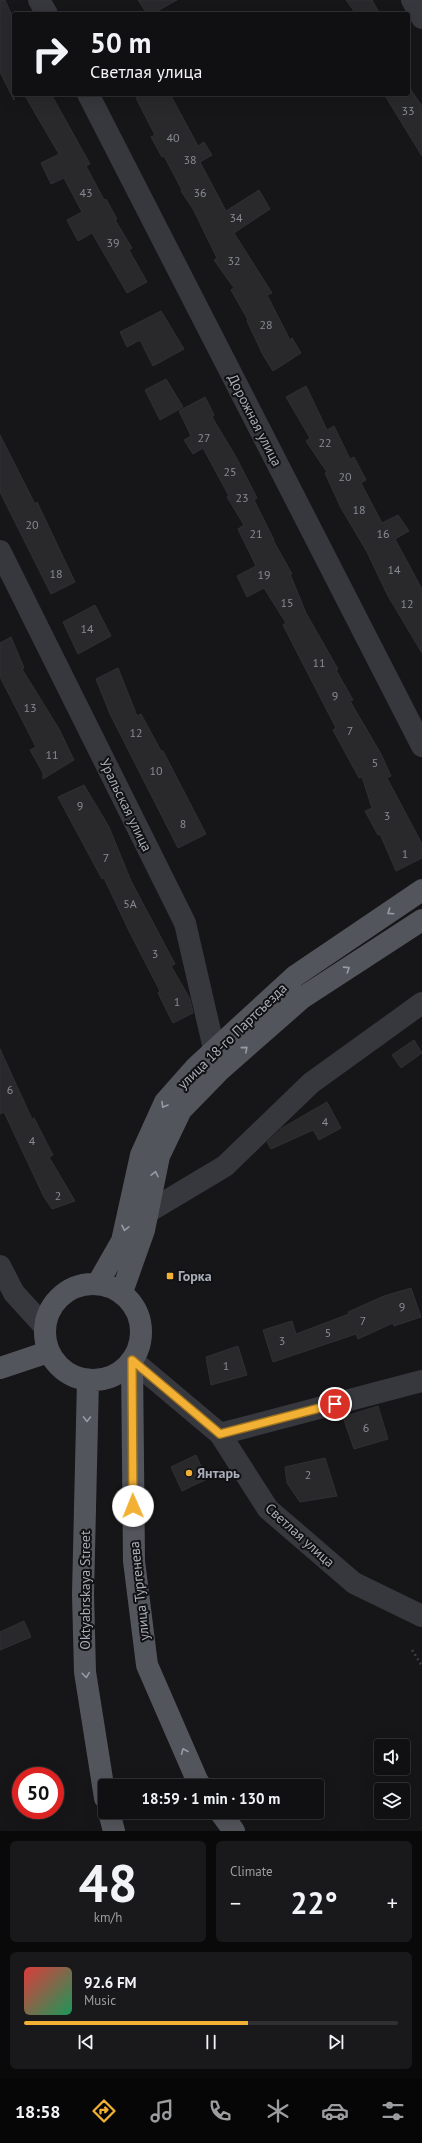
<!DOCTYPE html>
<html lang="en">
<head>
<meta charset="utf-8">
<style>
  :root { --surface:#101012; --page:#19191b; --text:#f1f3f6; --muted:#9c9d9f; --line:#303032; --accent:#f2b134 }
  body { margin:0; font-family:"PT Sans",sans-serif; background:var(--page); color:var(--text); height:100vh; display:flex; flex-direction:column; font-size:15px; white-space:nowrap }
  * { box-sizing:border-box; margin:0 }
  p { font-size:13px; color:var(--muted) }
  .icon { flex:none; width:22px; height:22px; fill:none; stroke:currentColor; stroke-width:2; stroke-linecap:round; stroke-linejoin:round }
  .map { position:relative; height:1831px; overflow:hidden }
  .side { display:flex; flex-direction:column; gap:10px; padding:10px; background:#09090a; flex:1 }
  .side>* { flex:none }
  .top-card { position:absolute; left:12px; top:12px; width:398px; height:84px; border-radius:4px; box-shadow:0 4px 16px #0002,0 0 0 1px var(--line); background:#101012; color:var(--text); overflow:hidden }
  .fabs { position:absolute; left:374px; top:1739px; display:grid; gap:8px }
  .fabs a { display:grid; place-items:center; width:36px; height:36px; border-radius:4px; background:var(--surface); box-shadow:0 4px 16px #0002,0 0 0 1px var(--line); font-size:20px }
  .speed { position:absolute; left:12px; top:1767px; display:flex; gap:8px; font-size:20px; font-weight:700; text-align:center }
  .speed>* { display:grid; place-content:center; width:52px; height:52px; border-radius:50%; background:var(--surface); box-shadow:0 4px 16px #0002,0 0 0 1px var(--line); line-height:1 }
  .speed .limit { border:6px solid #d22; background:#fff; color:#111 }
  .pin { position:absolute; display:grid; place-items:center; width:34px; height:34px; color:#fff; margin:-17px; border:2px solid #fff; border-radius:50%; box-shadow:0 1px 4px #0007 }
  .me { position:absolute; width:44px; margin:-22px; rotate:359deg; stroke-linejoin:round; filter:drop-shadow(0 0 3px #0008) }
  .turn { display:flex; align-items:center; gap:14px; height:84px; padding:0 12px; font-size:18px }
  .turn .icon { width:52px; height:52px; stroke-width:2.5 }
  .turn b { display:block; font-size:28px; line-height:34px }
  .big { font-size:30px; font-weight:600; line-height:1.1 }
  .side .widget { flex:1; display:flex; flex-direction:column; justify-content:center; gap:6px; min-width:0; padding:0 14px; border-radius:6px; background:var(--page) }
  .side .dial { align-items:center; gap:0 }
  .dial b { font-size:52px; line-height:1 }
  .song { display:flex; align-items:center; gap:12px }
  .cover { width:48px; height:48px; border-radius:6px; background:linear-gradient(135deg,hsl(0 70% 55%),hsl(150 70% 35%)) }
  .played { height:4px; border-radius:2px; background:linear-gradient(90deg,var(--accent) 60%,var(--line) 60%) }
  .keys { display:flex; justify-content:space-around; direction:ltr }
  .heat { display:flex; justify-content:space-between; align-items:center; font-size:22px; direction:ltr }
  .side .tiles { flex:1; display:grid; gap:10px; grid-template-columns:1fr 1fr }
  .widget:last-child { grid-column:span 2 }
  .trip { position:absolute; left:98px; top:1779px; width:226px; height:40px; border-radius:4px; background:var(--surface); box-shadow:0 4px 16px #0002,0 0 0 1px var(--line); font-weight:600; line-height:40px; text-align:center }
  .tab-bar { display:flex; height:64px; justify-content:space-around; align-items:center; background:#060607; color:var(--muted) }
  .tab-bar .icon { width:28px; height:28px }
  .tab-bar .active { color:var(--accent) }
  .tab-bar b { font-size:18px; color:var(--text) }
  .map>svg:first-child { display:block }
  .building { fill:#29292c; stroke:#303034 }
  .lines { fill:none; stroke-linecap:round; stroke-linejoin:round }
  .path { stroke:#3d3f44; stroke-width:2.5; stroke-dasharray:2 3; stroke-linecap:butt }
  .minor { stroke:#37383d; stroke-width:22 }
  .major { stroke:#53555c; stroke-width:22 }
  .oneway { stroke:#979ba6 }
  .route-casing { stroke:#9d7322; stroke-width:10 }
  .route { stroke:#f2b134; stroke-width:7 }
  .poi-dot { fill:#f2b134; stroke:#111113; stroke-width:1.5 }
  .labels { text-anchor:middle; stroke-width:4; stroke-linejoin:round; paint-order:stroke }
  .number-label { font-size:12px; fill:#888b94 }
  .street-label { font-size:14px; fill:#a8adb8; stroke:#111113 }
  .poi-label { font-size:14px; font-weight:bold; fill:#a8adb8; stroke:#111113; text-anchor:start }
</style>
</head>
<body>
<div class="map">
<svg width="422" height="1831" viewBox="0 0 422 1831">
  <rect width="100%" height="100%" fill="#161618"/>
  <path class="building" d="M0,0H5L14,20V100L0,72Z
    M138,0H177L152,14H147Z
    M346,0H372L380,14H356Z
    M409,87L422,106V156L384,94H408Z
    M24,94H51L90,164L86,166L104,200L106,199L117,219L115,220L132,248L129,250L147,282L127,293L92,233L78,241L67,220L82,212L64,178L51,184L41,163L59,154Z
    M143,94H170L198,146L204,142L212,155L200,162L226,211L259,190L270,209L234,233L272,293L267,295L290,340L292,338L301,353L273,371L263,355L247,321L248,320L231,290L234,288L214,260L217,258L193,209L181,191L182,190L164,156L162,157L151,137L155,135L136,98Z
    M161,311L184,349L153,366L140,340L127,347L120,332Z
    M166,379L183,407L160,420L145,390Z
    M306,386L327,430L334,426L350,459L354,457L366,480L361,483L382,523L398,515L409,531L395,539L422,589V653L388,596L367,552L341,508L325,473L327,472L306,441L310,438L286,397Z
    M205,397L214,415L212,417L236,457L257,498L254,500L274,540H273L292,574H290L306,613L338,669L336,670L353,700L350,701L381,754L391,776L387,778L422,844V858L396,871L380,834L378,835L365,811L372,808L362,777L359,778L333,730L336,728L283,625L286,623L264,588L247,597L237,576L256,566L238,529L244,525L227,497L229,496L203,448L193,454L184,440L191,436L179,411Z
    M0,435L35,504L37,502L75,582L51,594L0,492Z
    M95,605L111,636L78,654L63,622Z
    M11,637L24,668L22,669L59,729L74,760L43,779V773L30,750L36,747L0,677V643Z
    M118,668L137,716L141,714L161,751H163L206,834L178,848L110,714L96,679Z
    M84,785L109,827L131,881L175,964L171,966L190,999L193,1013L173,1023L158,993L160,991L130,933L104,878L102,879L58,797Z
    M414,1040L422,1053L401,1068L392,1055Z
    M0,1049L32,1119L34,1118L53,1155L49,1157L75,1201L52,1209L44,1197L4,1112L0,1114Z
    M327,1102L341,1128L319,1140L313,1130L271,1149L267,1142L282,1128Z
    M411,1288L421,1317L394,1326L393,1323L358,1339L356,1334L273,1362L263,1330L292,1321L296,1334L349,1314L348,1312L384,1296Z
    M238,1346L247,1375L211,1385L206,1357Z
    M378,1406L388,1439L354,1449L343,1417Z
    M196,1455L207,1479L182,1491L171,1467Z
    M325,1458L337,1496L300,1502L287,1483L285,1467Z
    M24,1621L31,1637L0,1650V1632Z"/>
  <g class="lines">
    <path class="path" d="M412,1650L422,1666"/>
    <path class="minor" d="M39,0L47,14
      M412,0L422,18
      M88,94L422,746
      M0,551L185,923L218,1066
      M148,1212L225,1166L311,1083L422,1003
      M0,1266L14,1293L45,1327
      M132,1360L220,1434L268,1509L354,1583L422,1616
      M220,1434L422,1381"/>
    <path class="major" d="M98,1283L122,1241L141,1155L165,1102L196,1067L295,976L422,890
      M45 1332a48 48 0 1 1 96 0a48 48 0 1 1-96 0Z
      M122,1292L144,1230L159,1156L181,1110L219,1071L302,998L422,920
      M132,1360L134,1561L147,1665L197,1780L201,1786
      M0,1368L48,1352
      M88,1380L83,1594L85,1672L105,1798
      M109,1812L114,1831
      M220,1812L234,1831"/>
  </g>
  <defs><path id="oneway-chevron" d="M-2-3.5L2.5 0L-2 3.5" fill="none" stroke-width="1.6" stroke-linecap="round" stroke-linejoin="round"/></defs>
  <g class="oneway">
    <use href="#oneway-chevron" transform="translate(390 912) rotate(146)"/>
    <use href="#oneway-chevron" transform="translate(347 969) rotate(-33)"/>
    <use href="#oneway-chevron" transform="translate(245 1049) rotate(-41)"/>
    <use href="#oneway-chevron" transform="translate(164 1105) rotate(120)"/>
    <use href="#oneway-chevron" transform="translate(155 1174) rotate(-78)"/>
    <use href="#oneway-chevron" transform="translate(125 1228) rotate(102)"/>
    <use href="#oneway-chevron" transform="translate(87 1419) rotate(91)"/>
    <use href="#oneway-chevron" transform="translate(86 1675) rotate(83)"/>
    <use href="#oneway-chevron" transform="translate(184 1751) rotate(-113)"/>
  </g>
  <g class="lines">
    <g class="route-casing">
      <path id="route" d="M133,1506L132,1360L220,1434L335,1404"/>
    </g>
    <use href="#route" class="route"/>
  </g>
  <g class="poi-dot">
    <rect x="166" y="1272" width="8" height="8" rx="2"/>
    <circle cx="189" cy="1473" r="4"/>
  </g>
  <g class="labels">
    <g class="number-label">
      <text x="408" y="115">33</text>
      <text x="173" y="142">40</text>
      <text x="190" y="164">38</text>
      <text x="86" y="197">43</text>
      <text x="200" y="197">36</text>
      <text x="236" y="222">34</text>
      <text x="113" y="247">39</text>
      <text x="234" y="265">32</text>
      <text x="266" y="329">28</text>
      <text x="204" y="442">27</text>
      <text x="325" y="447">22</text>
      <text x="230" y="476">25</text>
      <text x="345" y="481">20</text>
      <text x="242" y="502">23</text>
      <text x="359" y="514">18</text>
      <text x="32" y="529">20</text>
      <text x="256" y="538">21</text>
      <text x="383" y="538">16</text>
      <text x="394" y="574">14</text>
      <text x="56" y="578">18</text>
      <text x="264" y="579">19</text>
      <text x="287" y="607">15</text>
      <text x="407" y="608">12</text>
      <text x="87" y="633">14</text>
      <text x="319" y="667">11</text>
      <text x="335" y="700">9</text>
      <text x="30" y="712">13</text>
      <text x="350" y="735">7</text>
      <text x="136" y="737">12</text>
      <text x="52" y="759">11</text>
      <text x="375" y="767">5</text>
      <text x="156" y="775">10</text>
      <text x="80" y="810">9</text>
      <text x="387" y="820">3</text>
      <text x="183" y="828">8</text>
      <text x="405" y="858">1</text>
      <text x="106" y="862">7</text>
      <text x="130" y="908">5А</text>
      <text x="155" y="958">3</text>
      <text x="177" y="1006">1</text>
      <text x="10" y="1094">6</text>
      <text x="325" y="1126">4</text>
      <text x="32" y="1145">4</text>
      <text x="58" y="1200">2</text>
      <text x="402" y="1311">9</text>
      <text x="363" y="1325">7</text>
      <text x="328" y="1337">5</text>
      <text x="282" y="1345">3</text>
      <text x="226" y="1370">1</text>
      <text x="366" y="1432">6</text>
      <text x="308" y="1479">2</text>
    </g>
    <g class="street-label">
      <text transform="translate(255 420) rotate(63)" y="5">Дорожная улица</text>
      <text transform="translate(126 805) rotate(64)" y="5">Уральская улица</text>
      <text transform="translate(232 1036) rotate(-44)" y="5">улица 18-го Партсъезда</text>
      <text transform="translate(300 1535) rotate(42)" y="5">Светлая улица</text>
      <text transform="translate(85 1590) rotate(-90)" y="5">Oktyabrskaya Street</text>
      <text transform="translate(139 1591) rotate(-96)" y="5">улица Тургенева</text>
    </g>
    <g class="poi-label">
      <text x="178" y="1281">Горка</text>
      <text x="197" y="1478">Янтарь</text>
    </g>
  </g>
</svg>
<div class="fabs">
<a><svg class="icon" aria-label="sound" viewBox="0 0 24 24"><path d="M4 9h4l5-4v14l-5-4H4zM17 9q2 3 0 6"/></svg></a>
<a><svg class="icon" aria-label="layers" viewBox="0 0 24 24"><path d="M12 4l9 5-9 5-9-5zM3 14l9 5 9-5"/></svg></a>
</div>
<div class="speed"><div class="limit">50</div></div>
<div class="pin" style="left:335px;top:1404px;background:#d93025"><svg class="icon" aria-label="arrive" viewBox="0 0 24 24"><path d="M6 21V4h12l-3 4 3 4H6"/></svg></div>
<svg class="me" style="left:133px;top:1506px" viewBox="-20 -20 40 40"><circle r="19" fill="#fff"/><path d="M0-13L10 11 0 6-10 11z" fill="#f2b134"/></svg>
<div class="trip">18:59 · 1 min · 130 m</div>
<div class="top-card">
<div class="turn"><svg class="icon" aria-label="right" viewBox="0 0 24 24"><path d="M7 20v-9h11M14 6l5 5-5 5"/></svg><div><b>50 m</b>Светлая улица</div></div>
</div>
</div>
<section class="side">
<div class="tiles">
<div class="widget dial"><b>48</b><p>km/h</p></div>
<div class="widget"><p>Climate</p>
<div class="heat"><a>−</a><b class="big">22°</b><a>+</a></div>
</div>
<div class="widget">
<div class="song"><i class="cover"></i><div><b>92.6 FM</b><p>Music</p></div></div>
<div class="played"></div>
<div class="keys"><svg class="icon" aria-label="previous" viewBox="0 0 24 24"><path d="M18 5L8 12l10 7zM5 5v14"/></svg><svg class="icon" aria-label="pause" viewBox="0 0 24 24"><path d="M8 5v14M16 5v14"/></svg><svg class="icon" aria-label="next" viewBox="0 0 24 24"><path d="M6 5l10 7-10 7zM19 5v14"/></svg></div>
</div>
</div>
</section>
<nav class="tab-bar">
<b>18:58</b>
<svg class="icon active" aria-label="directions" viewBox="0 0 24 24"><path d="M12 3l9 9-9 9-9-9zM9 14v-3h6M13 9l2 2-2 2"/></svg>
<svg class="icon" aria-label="music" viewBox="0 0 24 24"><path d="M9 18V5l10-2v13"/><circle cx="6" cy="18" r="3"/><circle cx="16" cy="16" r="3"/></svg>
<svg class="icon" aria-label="phone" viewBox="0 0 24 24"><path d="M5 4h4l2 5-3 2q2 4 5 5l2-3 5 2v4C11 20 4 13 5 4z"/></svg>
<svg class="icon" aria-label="climate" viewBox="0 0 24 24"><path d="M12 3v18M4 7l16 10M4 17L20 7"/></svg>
<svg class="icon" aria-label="car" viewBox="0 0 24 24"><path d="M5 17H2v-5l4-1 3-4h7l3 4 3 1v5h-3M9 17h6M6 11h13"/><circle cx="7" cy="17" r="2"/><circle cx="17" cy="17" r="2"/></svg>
<svg class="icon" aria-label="filters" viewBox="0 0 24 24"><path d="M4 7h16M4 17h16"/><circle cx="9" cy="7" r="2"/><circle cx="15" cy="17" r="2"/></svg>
</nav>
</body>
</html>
